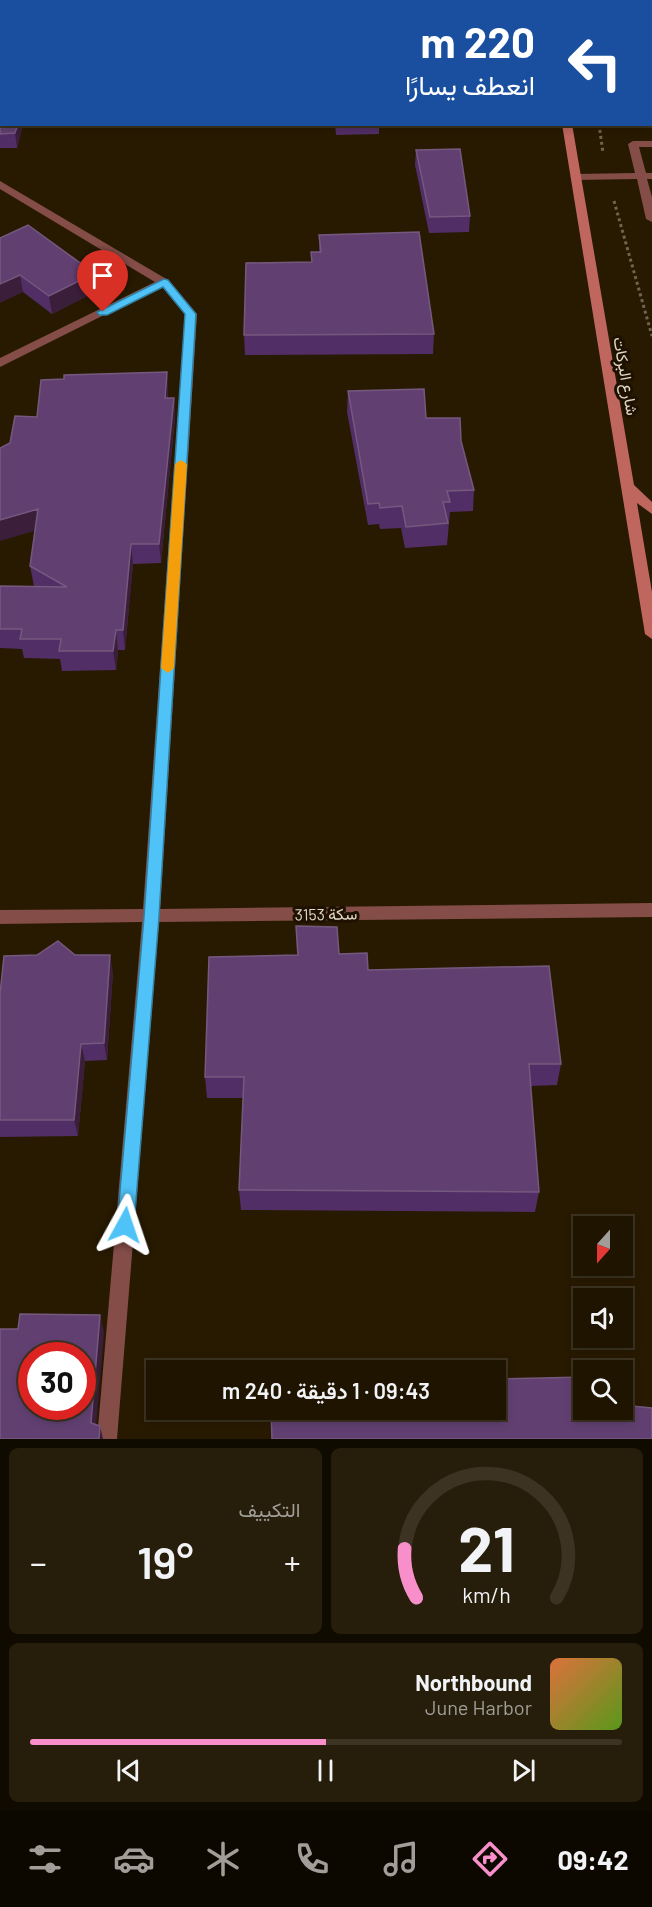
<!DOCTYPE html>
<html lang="ar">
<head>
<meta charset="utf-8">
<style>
  :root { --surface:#1e1400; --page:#261d0a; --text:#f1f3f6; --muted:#a19e99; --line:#3c3322; --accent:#f98fca }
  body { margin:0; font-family:Barlow,Vazirmatn,sans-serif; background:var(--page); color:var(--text); direction:rtl; height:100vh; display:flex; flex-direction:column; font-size:22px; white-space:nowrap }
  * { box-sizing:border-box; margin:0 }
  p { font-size:20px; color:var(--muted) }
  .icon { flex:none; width:33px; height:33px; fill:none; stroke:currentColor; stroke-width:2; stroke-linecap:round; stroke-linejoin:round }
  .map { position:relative; height:1439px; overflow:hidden; direction:ltr }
  .side { display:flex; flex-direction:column; gap:9px; padding:9px; background:#100b00; flex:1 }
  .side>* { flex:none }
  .guide { position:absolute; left:0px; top:0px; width:652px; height:126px; box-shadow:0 3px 9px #0003,0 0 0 2px var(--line); direction:rtl; background:#1a4fa0; color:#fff; overflow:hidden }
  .needle { width:39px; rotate:201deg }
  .fabs { position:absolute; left:573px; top:1216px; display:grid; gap:12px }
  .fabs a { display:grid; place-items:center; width:60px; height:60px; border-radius:0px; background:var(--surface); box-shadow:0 3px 9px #0003,0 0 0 2px var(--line); font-size:30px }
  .speed { position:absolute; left:18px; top:1342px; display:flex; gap:12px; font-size:30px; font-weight:700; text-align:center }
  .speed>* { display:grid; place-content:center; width:78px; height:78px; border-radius:50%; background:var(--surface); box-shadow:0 3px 9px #0003,0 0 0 2px var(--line); line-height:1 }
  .speed .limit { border:9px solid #d22; background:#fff; color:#111 }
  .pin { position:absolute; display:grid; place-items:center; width:51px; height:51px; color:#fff; margin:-62px -26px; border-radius:50% 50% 50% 0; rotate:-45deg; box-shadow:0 0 6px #0007 }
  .pin .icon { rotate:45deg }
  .me { position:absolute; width:66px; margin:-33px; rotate:5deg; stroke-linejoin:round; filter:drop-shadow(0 0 4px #0008) }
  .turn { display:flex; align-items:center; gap:21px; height:126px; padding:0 18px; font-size:27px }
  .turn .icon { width:78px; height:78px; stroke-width:2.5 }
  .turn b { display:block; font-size:42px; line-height:51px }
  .big { font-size:45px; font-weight:600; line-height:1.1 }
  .side .tile { flex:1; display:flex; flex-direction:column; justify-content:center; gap:9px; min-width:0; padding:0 21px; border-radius:9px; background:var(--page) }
  .side .dial { align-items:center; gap:0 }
  .dial svg { height:156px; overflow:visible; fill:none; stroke:var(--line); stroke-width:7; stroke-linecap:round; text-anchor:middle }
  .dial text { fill:var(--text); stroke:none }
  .song { display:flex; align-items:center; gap:18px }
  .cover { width:72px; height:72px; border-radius:9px; background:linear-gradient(135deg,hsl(20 70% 55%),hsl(90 70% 35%)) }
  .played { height:6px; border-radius:3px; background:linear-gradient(90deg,var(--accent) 50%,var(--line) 50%) }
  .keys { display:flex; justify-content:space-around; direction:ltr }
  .heat { display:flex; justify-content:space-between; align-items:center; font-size:33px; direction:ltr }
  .side .tiles { flex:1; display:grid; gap:9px; grid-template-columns:1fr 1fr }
  .tile:last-child { grid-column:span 2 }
  .trip { position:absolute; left:146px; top:1360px; width:360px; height:60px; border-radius:0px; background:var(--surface); box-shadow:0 3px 9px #0003,0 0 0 2px var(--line); font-weight:600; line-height:60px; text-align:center; direction:rtl }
  .tab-bar { display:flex; height:96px; justify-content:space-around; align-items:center; background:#0c0800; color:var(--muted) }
  .tab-bar .icon { width:42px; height:42px }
  .tab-bar .current { color:var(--accent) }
  .tab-bar b { font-size:27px; color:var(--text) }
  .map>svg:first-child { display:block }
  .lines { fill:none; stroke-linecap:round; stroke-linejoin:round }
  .path { stroke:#71654f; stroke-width:3; stroke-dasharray:3 3; stroke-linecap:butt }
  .lane { fill:#844d48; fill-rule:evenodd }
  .street { fill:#844d48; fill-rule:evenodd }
  .secondary { fill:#bf665f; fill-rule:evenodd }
  .wall { fill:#522e66 }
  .shaded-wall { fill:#3b1e39 }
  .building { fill:#614071; stroke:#75587e; stroke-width:1.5; fill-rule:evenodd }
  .route { fill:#4fc3f7; stroke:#337fa1; stroke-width:1.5 }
  .slow { fill:#f59e0b }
  .labels { text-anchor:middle; stroke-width:6; stroke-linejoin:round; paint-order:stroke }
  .street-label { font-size:16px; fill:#e0d7c7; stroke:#1e1100 }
</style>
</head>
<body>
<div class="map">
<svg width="652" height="1439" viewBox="0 0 652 1439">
  <rect width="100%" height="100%" fill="#281a00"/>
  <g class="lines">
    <path class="path" d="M599,124L603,153
      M614,201L652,336"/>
    <path class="lane" d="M623,0H633L634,2H624Z
      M651,6H652V12H651Z
      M651,37H652V43H651Z
      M651,55H652V61H651Z
      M651,106H652V112H651Z
      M633,141H652V147H639L646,173H652V179H647L652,197V222L646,219L637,179L575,180L570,177L575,174L635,173L628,144Z
      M0,181L168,280L170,282L0,367V358L155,282L0,189Z"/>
    <path class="street" d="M164,279L168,280L197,314L160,909L652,903V917L159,922L117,1439H97L142,922L0,924V910L143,909L185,314L158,282Z"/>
    <path class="secondary" d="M543,0H553V2H543Z
      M562,124H572L634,485L652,502V514L637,503L652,592V639L645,634Z"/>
  </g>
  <path class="wall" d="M0,0L2,2V31L0,30Z
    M0,47L2,124H23L17,148H0Z
    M335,124H379V134L336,135Z
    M416,150L470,216L469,232L429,233L415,165Z
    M319,235L434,334L433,354L245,355L244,335L311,262V252H319Z
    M0,238L83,265L84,271L93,293L52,314L23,292Z
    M167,372L168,391V398H174L175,417L161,563L133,564L125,650H118L116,670L62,671L60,659L24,658L22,649L0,648V586H35H34L30,566L35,531L10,443L37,417L64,379Z
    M348,391L426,418L461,441L474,490L473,511L450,512L447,545L405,548L401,528L380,529L379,524L368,525L347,412Z
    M296,926L339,954L368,970L561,1064L557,1085L530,1086L539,1192L535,1212L241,1210L239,1190L243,1098H207L205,1077L297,955Z
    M75,955L113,972L107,1060L85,1061L78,1136L0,1137V994Z"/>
  <path class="shaded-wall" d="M11,0H34L30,2H11Z
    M18,124H23L17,148L15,133Z
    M83,265L85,278L91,275L93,293L52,314L49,296L79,267Z
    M20,275L23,292L0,303V284Z
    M167,372L168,391L166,418L165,398Z
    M174,398L175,417L161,563L159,544Z
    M38,509L41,529L0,541V520Z
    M131,544L133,564L125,650L123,630Z
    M116,630L118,650L116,670L113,651Z
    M110,955L113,972L107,1060L104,1043Z
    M81,1044L85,1061L78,1136L74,1120Z
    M100,1315L104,1332L95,1439L91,1423Z
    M100,1426L103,1439H99Z"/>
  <path class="building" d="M0,0H13L15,2H2V23L0,22Z
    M255,0H449V2H255Z
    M0,47H1L2,53V124H18L15,133L0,134Z
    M460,149L470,216L430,217L416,150Z
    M28,225L83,265L79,267L91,275L49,296L20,275L0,284V238Z
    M419,232L434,334L244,335L246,263L312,262L311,252H321L319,235Z
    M167,372L165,398H174L159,544H131L123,630H116L113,651H59L61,639H20L22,629H0V586L67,587L30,566L38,509L0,520V448L10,443L15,416L37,417L41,380L64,379V375Z
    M424,389L426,418H460L461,441L474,490L447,491L450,502H443L448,523L406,527L402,506L380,508L379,503L368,504L348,391Z
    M296,926L337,927L339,954L367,953L368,970L549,966L561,1064H529L539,1192L239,1190L244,1077H205L209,957L298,955Z
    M58,941L75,955H110L104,1043L81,1044L74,1120H0V994L4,956L37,955Z
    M20,1314L100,1315L91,1423L100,1426L99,1439H0V1329H18ZM32,1356H82V1407H32Z
    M584,1377V1410H622V1405L652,1408V1439H272L271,1410H495V1379Z"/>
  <path class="route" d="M164,279L168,280L196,314L159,917L134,1225L131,1231L125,1233L119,1231L117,1225L144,917L185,314L163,287L107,315H99L97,312Z"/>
  <path class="slow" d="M181,460L187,464L174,668L168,673L161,668L175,464Z"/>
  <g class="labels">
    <g class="street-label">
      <text transform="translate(626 376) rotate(80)" y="6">شارع البركات</text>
      <text transform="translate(326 914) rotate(-1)" y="6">سكة 3153</text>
    </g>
  </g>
</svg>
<div class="fabs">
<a><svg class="needle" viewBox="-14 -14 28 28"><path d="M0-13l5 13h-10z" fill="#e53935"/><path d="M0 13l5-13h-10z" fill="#a19e99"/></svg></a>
<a><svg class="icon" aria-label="sound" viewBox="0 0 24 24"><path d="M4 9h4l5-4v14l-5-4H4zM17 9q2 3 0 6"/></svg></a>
<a><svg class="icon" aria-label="search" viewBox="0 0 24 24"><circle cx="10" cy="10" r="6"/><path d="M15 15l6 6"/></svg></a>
</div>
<div class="speed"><div class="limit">30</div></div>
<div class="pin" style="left:103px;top:312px;background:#d93025"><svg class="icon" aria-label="arrive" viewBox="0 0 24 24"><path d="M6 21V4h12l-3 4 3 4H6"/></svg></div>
<svg class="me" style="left:125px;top:1225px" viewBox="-20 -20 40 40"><path d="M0-17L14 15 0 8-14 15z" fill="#4fc3f7" stroke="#fff" stroke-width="4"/></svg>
<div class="trip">09:43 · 1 دقيقة · 240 m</div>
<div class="guide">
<div class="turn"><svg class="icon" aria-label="left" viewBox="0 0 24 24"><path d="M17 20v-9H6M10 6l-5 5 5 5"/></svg><div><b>220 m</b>انعطف يسارًا</div></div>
</div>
</div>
<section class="side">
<div class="tiles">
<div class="tile dial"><svg viewBox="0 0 100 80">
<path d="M14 69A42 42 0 1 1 86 69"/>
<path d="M14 69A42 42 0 0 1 8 44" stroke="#f98fca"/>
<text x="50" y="56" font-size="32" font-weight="700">21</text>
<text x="50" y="72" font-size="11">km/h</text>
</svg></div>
<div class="tile"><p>التكييف</p>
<div class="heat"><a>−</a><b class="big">19°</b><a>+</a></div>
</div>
<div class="tile">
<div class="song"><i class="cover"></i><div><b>Northbound</b><p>June Harbor</p></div></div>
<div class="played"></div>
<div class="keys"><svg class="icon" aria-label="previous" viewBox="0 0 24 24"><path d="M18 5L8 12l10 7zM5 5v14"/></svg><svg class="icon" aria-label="pause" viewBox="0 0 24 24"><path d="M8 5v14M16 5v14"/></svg><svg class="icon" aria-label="next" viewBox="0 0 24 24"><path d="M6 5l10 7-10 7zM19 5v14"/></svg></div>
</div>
</div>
</section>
<nav class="tab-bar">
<b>09:42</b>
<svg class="icon current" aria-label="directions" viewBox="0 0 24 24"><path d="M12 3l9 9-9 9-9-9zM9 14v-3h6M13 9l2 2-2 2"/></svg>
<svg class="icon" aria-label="music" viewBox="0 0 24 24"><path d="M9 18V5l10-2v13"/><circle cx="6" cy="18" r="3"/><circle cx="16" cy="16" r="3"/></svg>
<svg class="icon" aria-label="phone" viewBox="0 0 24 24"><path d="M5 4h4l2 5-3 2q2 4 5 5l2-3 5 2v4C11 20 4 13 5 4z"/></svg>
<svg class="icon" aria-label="climate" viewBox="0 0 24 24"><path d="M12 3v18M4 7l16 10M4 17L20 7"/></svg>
<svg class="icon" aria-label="car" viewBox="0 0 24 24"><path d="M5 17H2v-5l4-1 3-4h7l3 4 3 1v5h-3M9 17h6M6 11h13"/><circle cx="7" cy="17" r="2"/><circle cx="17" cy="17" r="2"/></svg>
<svg class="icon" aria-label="filters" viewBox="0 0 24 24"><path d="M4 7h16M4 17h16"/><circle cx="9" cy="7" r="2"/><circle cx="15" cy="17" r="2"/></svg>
</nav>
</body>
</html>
